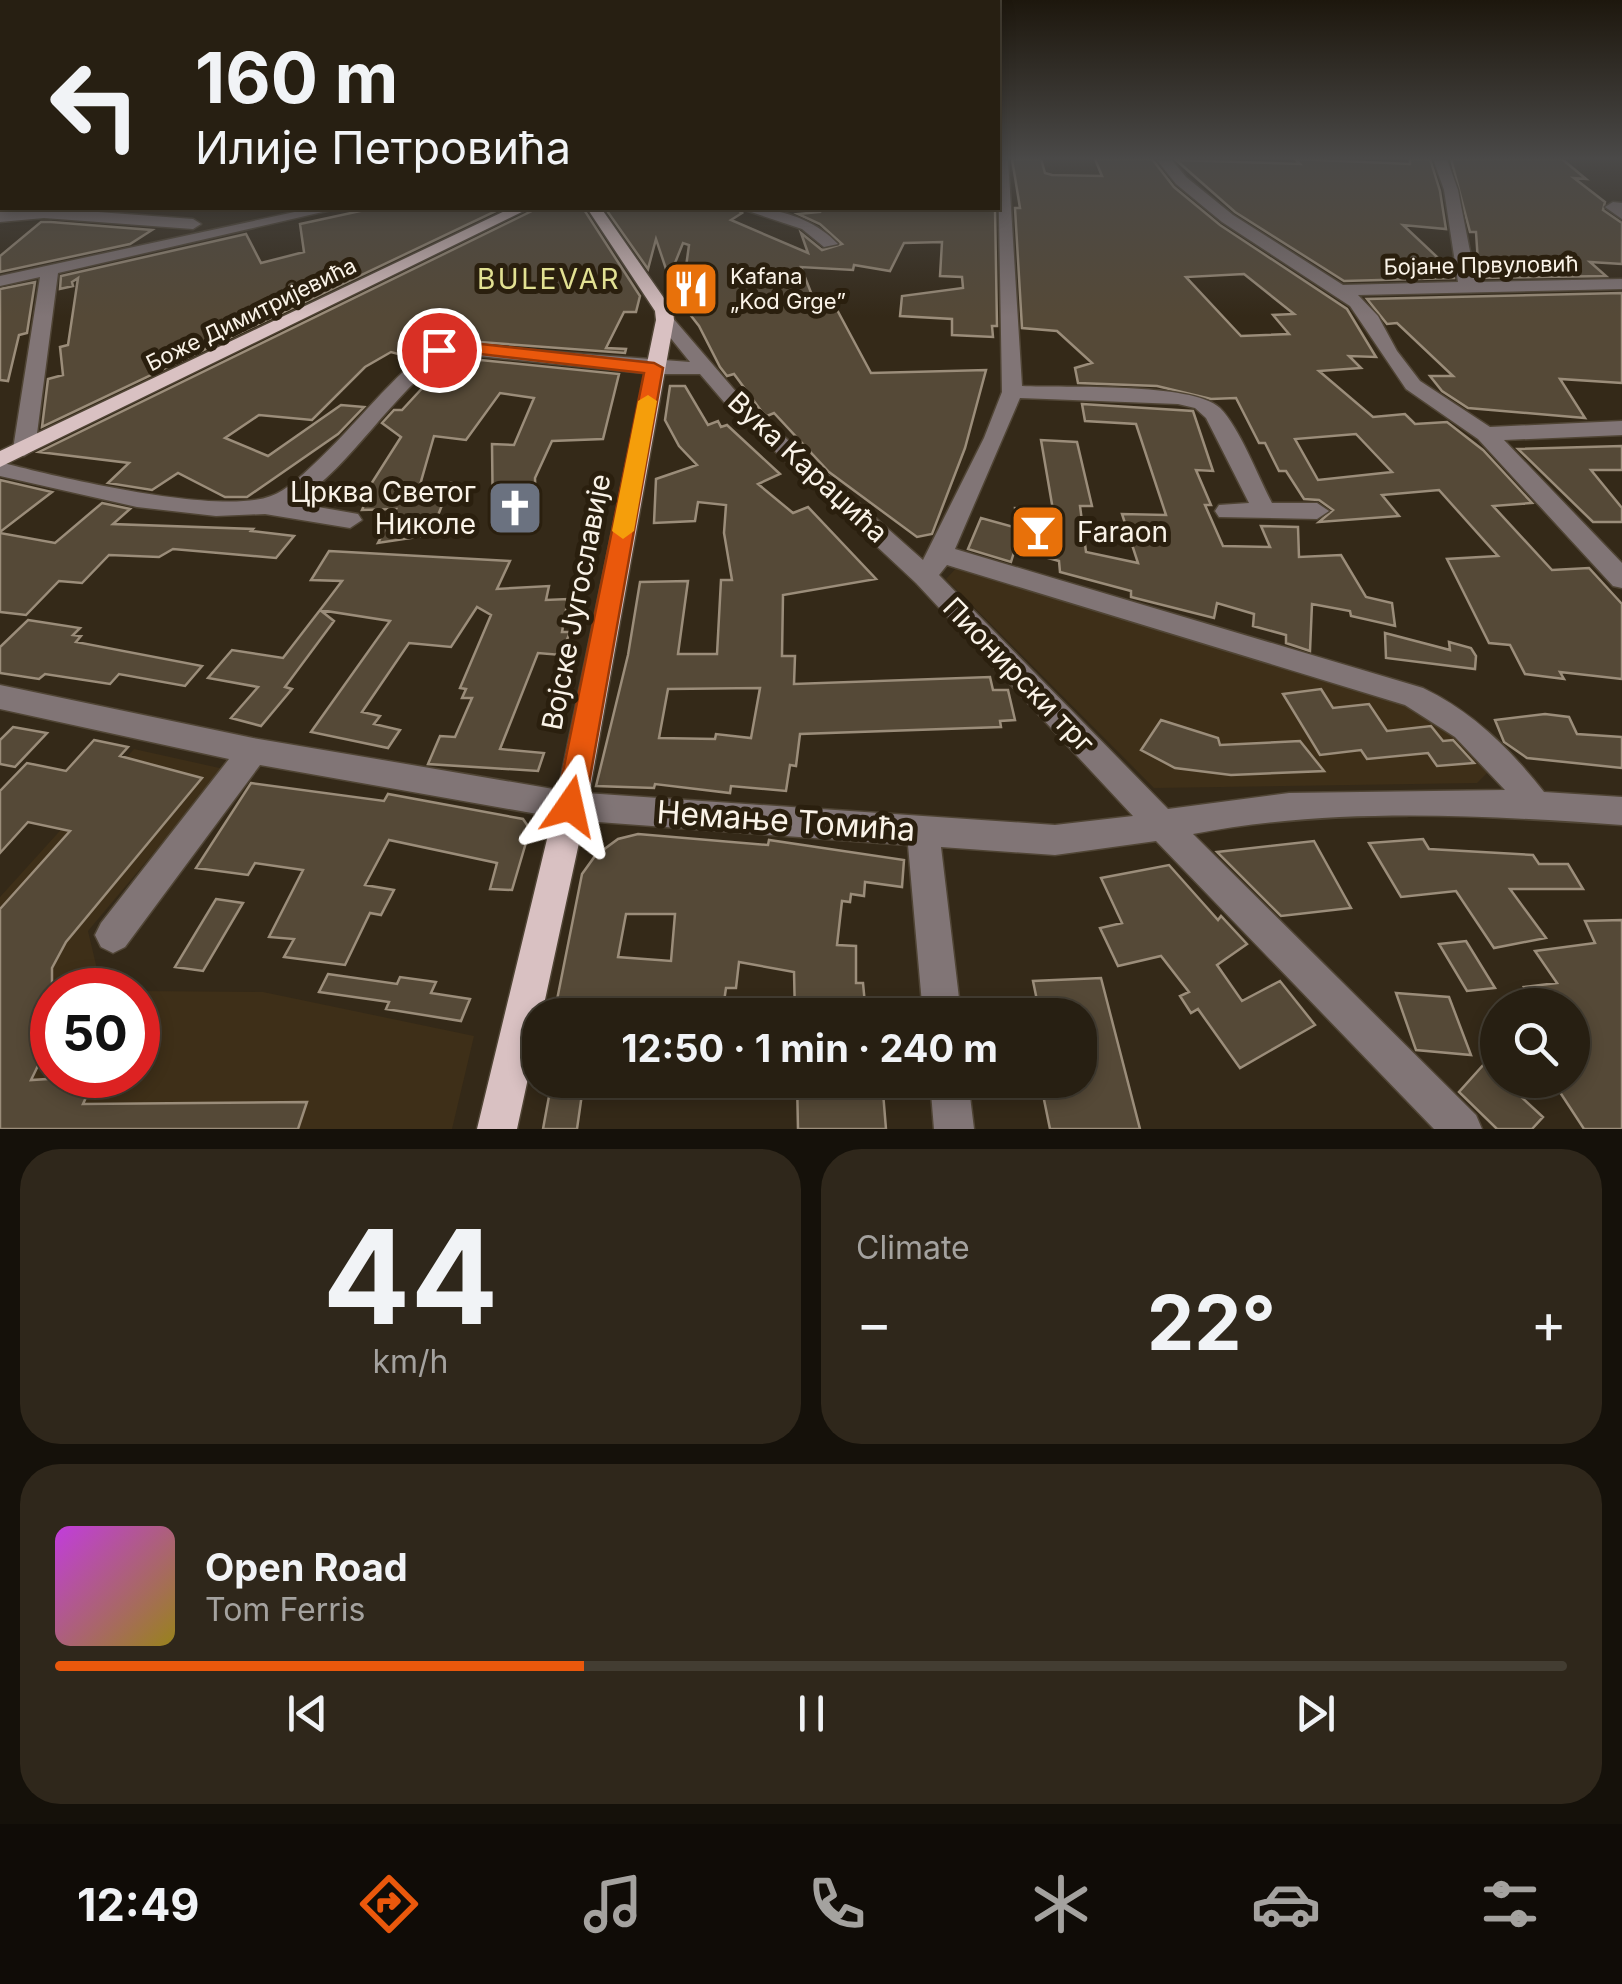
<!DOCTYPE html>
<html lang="en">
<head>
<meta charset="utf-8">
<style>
  :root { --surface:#271f12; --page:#2f271b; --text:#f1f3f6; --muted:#a4a29f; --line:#433d32; --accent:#ea580c }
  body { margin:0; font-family:Inter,sans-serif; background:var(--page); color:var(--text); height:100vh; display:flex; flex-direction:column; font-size:38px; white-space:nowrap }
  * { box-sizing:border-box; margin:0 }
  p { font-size:32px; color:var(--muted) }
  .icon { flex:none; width:55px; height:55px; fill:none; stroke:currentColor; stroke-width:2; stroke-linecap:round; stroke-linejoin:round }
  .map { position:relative; height:1129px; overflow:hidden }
  .details { display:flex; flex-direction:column; gap:20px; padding:20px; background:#15110a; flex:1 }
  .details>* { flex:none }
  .top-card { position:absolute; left:0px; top:0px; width:1000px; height:210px; box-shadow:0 5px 15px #0003,0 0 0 2px var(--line); background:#271f12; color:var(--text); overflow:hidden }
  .tools { position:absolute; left:1480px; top:988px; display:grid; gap:20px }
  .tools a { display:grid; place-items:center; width:110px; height:110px; border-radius:50%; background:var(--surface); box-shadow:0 5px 15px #0003,0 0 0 2px var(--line); font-size:50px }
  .speed { position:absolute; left:30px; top:968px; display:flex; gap:20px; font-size:50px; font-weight:700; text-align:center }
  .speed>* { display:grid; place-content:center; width:130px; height:130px; border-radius:50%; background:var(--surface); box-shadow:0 5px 15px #0003,0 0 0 2px var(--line); line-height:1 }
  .speed .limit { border:15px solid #d22; background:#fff; color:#111 }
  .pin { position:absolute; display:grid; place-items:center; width:85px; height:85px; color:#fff; margin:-42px; border:5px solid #fff; border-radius:50%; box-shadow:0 2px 10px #0007 }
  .me { position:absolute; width:110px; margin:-55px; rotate:11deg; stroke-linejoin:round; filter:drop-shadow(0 0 8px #0008) }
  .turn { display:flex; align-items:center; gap:35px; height:210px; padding:0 30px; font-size:45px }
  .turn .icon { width:130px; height:130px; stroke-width:2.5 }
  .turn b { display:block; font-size:70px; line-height:85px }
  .big { font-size:75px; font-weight:700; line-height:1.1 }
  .details .card { flex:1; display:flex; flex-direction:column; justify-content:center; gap:15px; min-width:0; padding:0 35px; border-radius:40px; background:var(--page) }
  .details .dial { align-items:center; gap:0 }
  .dial b { font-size:130px; line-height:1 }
  .song { display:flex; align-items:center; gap:30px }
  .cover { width:120px; height:120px; border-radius:15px; background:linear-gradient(135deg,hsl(290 70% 55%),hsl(50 70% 35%)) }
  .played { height:10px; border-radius:5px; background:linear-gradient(90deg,var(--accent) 35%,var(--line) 35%) }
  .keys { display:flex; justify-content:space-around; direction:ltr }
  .heat { display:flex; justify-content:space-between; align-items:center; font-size:55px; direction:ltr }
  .details .tiles { flex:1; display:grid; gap:20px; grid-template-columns:1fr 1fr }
  .card:last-child { grid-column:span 2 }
  .trip { position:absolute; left:522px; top:998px; width:575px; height:100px; border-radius:40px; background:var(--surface); box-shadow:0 5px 15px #0003,0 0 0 2px var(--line); font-weight:700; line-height:100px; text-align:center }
  .tabs { display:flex; height:160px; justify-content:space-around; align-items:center; background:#100c07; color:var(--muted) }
  .tabs .icon { width:70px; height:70px }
  .tabs .current { color:var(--accent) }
  .tabs b { font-size:45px; color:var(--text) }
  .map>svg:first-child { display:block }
  .built { fill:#3e2f18 }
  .building { fill:#554937; stroke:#9b8d7a; stroke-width:2.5; fill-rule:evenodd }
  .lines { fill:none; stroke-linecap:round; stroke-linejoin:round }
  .minor-casing { stroke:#504535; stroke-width:3 }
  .major-casing { stroke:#504535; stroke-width:3 }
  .minor { fill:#817576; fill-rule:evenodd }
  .major { fill:#d9c1c2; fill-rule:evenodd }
  .route { fill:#ea580c; stroke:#983908; stroke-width:2.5 }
  .slow { fill:#f59e0b }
  .labels { text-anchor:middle; stroke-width:10; stroke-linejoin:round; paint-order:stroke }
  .far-street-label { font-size:22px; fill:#faf3e8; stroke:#2a1f0e }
  .far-poi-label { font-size:22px; fill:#faf3e8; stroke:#2a1f0e; text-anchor:start }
  .far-quarter-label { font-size:28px; letter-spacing:2.5px; fill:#e2e192; stroke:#2a1f0e }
  .street-label { font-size:28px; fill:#faf3e8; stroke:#2a1f0e }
  .poi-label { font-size:28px; fill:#faf3e8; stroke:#2a1f0e; text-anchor:end }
  .near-street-label { font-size:32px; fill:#faf3e8; stroke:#2a1f0e }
</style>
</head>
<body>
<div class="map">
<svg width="1622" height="1129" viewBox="0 0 1622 1129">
  <rect width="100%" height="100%" fill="#342918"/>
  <path class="built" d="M960,564L1426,712L1494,766L1477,783L1154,788L946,579Z
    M134,749L224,769L88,931L102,990H52V1075H138V991L263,992L474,1036L452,1129H0V897Z"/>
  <path class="building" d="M1012,159H1041L1045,173L1052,175L1102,176L1095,159H1152L1174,187L1220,225L1347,309L1376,357L1349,356L1361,368L1319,371L1373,417L1405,414L1415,424L1447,422L1483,450L1532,503L1493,506L1552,570L1589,568L1622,604V679L1560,672L1564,679L1525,674L1510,645L1489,643L1447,559L1498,556L1439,490L1382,495L1399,516L1319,522L1333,510L1319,500L1304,499L1286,471H1279L1265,443H1259L1236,398L1211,399L1157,386L1078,383L1075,368L1092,363L1057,331L1022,328L1015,208H1020ZM1244,274L1294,314L1273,315L1289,334L1241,336L1186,277ZM1356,434L1392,472L1318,480L1295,439Z
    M1295,159L1410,164V159H1430L1440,191L1446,229L1403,225L1453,272L1454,278L1344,281L1235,212L1176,160L1300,164Z
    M1451,159H1562L1586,179L1574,178L1605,202L1603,210L1622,223V264L1590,262L1606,276L1479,278L1476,232H1470Z
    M374,208H492L496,211L42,427L48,379L63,375L60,347L68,345L78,278L72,282L73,286L60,289L61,276L246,234L261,263L304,252L300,224Z
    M538,208H583L640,296L636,312H624L606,348L626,349L625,353L439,339L413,358L391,352L365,367L312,420L259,415L225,438L268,456L341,405L364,407L338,434L247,497H225L178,473L152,490L108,483L129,463L39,452Z
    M605,208H735L742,213L731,220L808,253L801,233L822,250L842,244L820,224L798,214L819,212L815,208H995L997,326H992L993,337L952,335V319L900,316L902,296L963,288L962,277L940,276L942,242L904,243L890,271L854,265L853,270L801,267L817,308L835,306L871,373L986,370L965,448L932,534L917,537L829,472L774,413L767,416L762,412L734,374L727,376L720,367L699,326L681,303L689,245L683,243L669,278L656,239L648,269Z
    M41,222H51L152,230L130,244L0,272V256Z
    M35,282L27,333L19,335L8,381L0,380V289Z
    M1622,293V383L1560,379L1585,418L1468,408L1442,391L1430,376H1453L1397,323L1387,324L1367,299Z
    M451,357L619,374L603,439L552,441L535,478L536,519L493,526L492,444L514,445L534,398L500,393L466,440L434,436L420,485L451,483L430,535L378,543L396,509L362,510L370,492H366L401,437L382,423L394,410H402Z
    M670,386H685L708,425L718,421L721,427L727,425L780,474L758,484L793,513L808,507L876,579L783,595L782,656H795L794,684L990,677L993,690H1008L1015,720L1000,721L1001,727L800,734L796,766L790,765L786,791L731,786L730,793L655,784L654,788L596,786L628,655L640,582L688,581L678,654H717L721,580H732L724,533L726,505L698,502L695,521L654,523L656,479L697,465L679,446L665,420ZM760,688L751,738L716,734L715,739L659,738L668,689Z
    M1082,404L1193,411L1213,471L1196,470L1211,505H1205L1223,546L1270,547L1261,526L1298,527L1299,557L1341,555L1366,597L1392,603L1395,626L1351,616L1350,611L1312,604L1310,651L1286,643V635L1253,626L1254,614L1217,603L1214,618L1131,597V591L1060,572L1059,561L1015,549L1011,562L968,549L981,518L1017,528L1015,508L1053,510L1041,440L1077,442L1092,506H1080L1086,552L1138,563L1122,514L1166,515L1136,424L1085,421Z
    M1622,446V470H1591L1622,508V522H1593L1518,449Z
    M0,480L52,492L0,532Z
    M102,503L130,509L113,524L253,529L251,531L294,536L276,558L173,549L159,557L109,555L82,583L59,581L26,615L0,612V533L55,543Z
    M329,551L510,561L497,589L549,586L546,600L568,599L562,632H570L561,655L538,653L500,749L544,753L538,771L428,764L440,736L455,737L472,698H462L466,689L460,688L491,615L477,607L451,647L409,643L362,712L380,716L374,724L400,730L388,748L311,732L390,621L320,610L342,581L311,580Z
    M320,610L334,621L285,687L292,689L261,726L231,718L258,687L208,678L232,650L283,658Z
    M28,620L80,628L73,635L81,636L76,642L202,666L185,686L119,674L110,684L45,674L39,679L0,673V647Z
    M1385,633L1450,650L1449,642L1471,648L1476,656L1475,669L1386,658Z
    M1321,689L1333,708L1369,704L1387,731L1431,726L1443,741L1453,740L1474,763L1437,766L1428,753L1367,759L1361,750L1320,755L1283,694Z
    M1545,714L1569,717L1577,734L1622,737V768L1527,758L1504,742L1495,720Z
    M1161,720L1218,738L1220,745L1300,741L1324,771L1231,775L1175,768L1141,750Z
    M13,727L47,733L15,767L0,764V740Z
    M94,740L128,747L120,756L202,778L66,942L52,968V1037L31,1080L96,1076L83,1104L307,1102L298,1129H0V909L70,831L28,822L0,853V791L27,763L66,771Z
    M251,783L384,801L388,794L523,819L530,829L512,890L490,889L497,863L389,840L365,885L394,890L381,915L370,913L345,965L284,957L294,939L269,937L303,870L255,863L248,875L196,868Z
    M638,834L768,845L769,840L904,860L902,887L865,882L864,896L851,894L850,902L842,901L837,945L856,946V983H863L866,1015H795L794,972L739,962L736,988H726L722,1015H554L582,874L595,856L618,839ZM626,914H675L671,961L618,957Z
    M1423,839L1429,849L1533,855L1539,864H1568L1583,889H1510L1546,938L1494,948L1456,891L1401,897L1369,843Z
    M1314,841L1351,908L1281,916L1217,852Z
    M1169,865L1218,920L1221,916L1247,944L1217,965L1242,1001L1280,981L1315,1025L1240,1068L1198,1009L1191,1013L1180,996L1189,992L1161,956L1118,966L1100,928L1122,923L1101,878Z
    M216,899L243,903L203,971L175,967Z
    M1622,920V1129H1584L1552,1080H1572V1005H1536L1524,987L1557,983L1535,951L1595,943L1585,921Z
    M1466,941L1495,988L1467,991L1439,944Z
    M328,974L397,984L400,977L436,982L431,993L470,999L461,1021L386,1009L389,1002L319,992Z
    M1101,978L1140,1129H1050L1040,1080H1080V1015H1040L1033,981Z
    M1396,993L1449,997L1471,1055L1416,1050Z
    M1485,1063L1498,1074V1080H1503L1543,1117L1532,1129H1497L1459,1092Z
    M552,1080H584L577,1129H543Z
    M797,1080H882L886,1129H798Z"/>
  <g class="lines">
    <g class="minor-casing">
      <path id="minor" d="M998,159H1008L1022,386C1063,388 1193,382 1220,408C1240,428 1258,477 1272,503H1317L1329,511L1317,519L1219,517L1215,511L1219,505L1249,503L1206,418L1195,408L1178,404L1020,398L955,549L1423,688C1473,712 1510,749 1544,792L1622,797V825C1481,815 1332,807 1193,834L1476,1115L1482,1129H1434L1156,841L1055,855L941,847L961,1015H923L908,845L571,820L260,765L125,947L113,953L101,947L95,935L101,923L229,759L0,709V685L253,738L571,792L1055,825L1133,816L916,583L730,409L700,374H654L450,353C390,394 355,463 295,503L358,514L362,520L350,528L265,514L216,516L137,507L0,476V462C56,477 220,516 271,496C287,490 301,476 313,465C356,426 391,375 439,343L690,362L656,320L665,314L671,316L744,401L923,560L984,438L1002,392ZM947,565L1405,705L1455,737L1505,790L1289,793L1168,809L939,575Z
        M1156,159H1171L1186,177L1233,215L1343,285L1458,282L1444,190L1433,159H1447L1458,190L1476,282L1622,279V289L1358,295L1378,316L1397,351L1420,381L1490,427L1622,421V435L1504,440L1622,563V588L1613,586L1478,439L1406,389L1350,306L1222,222L1176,184Z
        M1613,202L1622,203V219L1605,207Z
        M44,208L193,219L201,224L193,229L44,218L0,222V212Z
        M313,208H340L58,273L35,449L24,456L16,454L13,449L40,277L0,286V276Z
        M739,208C774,206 814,218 838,244L824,247L802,229Z
        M930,1080H968L974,1129H934Z"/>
    </g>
    <g class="major-casing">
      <path id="major" d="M511,208H530L0,467V451Z
        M587,208H601L673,311L674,320L587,806L517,1129H477L555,806L656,320L655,311Z"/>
    </g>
    <use href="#minor" class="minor"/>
    <use href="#major" class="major"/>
  </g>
  <linearGradient id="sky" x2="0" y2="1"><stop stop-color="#1d170d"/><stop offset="0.5" stop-color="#4a4948"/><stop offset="1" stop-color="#4a4948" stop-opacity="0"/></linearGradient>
  <rect width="1622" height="317" fill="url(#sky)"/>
  <path class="route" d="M454,341L654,363L663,368L585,806L581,816L570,820L560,816L556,806L644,373L455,351L439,356L430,350Z"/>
  <path class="slow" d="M648,395L657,401L634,531L623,539L612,531L638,401Z"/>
  <defs>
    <g id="restaurant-square" transform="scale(2.875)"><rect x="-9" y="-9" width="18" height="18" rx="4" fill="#e8710a" stroke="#2a1f0e"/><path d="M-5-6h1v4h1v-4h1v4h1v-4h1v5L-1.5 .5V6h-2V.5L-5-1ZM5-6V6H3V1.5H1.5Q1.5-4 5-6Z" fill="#fff"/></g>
    <g id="church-square" transform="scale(2.875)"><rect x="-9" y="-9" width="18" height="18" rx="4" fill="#6b7280" stroke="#2a1f0e"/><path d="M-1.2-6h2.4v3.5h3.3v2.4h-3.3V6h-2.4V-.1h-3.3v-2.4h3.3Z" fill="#fff"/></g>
    <g id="bar-square" transform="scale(2.875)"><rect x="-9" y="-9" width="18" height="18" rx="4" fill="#e8710a" stroke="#2a1f0e"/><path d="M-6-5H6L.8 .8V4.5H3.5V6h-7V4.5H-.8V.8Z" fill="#fff"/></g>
  </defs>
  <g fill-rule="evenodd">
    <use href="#restaurant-square" x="691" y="289"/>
    <use href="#church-square" x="515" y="508"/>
    <use href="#bar-square" x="1038" y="532"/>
  </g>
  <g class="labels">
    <g class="far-street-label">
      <text transform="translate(1481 265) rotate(-1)" y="8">Бојане Првуловић</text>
      <text transform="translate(251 314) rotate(-26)" y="8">Боже Димитријевића</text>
    </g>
    <g class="far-poi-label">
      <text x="730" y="284">Kafana<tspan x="730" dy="25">„Kod Grge”</tspan></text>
    </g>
    <g class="far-quarter-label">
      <text x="549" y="289">BULEVAR</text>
    </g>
    <g class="street-label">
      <text transform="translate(808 467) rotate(43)" y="10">Вука Караџића</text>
      <text transform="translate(576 602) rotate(-79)" y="10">Војске Југославије</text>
      <text transform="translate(1019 675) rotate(46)" y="10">Пионирски трг</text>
    </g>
    <g class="poi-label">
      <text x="476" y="502">Црква Светог<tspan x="476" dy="32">Николе</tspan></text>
      <text x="1077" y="542" text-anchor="start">Faraon</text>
    </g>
    <g class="near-street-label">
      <text transform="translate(786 821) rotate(4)" y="11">Немање Томића</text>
    </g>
  </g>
</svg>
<div class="tools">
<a><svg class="icon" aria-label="search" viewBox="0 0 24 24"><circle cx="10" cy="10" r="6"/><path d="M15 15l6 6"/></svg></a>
</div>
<div class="speed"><div class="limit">50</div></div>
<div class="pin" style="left:439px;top:350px;background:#d93025"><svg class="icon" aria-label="arrive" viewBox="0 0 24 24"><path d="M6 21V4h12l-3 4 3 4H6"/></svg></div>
<svg class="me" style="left:570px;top:806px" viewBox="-20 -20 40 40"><path d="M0-17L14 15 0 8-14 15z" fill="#ea580c" stroke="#fff" stroke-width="4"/></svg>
<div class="trip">12:50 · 1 min · 240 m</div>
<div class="top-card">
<div class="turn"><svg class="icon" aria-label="left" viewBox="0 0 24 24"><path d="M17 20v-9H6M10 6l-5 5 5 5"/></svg><div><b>160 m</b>Илије Петровића</div></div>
</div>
</div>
<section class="details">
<div class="tiles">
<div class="card dial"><b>44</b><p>km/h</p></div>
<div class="card"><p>Climate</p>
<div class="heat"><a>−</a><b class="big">22°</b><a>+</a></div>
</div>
<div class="card">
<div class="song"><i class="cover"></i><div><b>Open Road</b><p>Tom Ferris</p></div></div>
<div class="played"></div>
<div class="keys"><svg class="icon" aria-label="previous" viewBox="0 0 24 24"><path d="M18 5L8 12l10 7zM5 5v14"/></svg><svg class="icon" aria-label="pause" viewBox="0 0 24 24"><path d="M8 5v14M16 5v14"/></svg><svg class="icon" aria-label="next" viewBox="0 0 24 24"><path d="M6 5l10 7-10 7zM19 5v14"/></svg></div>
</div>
</div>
</section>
<nav class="tabs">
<b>12:49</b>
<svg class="icon current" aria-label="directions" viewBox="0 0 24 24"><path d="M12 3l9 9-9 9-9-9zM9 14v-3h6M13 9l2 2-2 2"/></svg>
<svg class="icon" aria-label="music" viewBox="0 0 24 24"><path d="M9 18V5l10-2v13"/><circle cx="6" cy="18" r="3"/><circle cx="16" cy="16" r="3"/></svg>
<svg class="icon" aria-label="phone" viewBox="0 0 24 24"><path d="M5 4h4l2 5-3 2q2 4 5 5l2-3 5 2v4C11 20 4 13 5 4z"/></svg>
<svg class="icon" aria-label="climate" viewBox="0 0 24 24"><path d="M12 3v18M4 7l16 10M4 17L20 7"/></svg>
<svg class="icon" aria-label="car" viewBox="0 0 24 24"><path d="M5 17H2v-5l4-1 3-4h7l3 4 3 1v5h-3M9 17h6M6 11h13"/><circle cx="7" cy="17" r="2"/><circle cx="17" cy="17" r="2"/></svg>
<svg class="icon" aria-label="filters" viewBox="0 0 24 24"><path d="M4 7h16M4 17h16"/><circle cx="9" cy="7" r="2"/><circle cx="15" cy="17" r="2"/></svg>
</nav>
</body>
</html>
